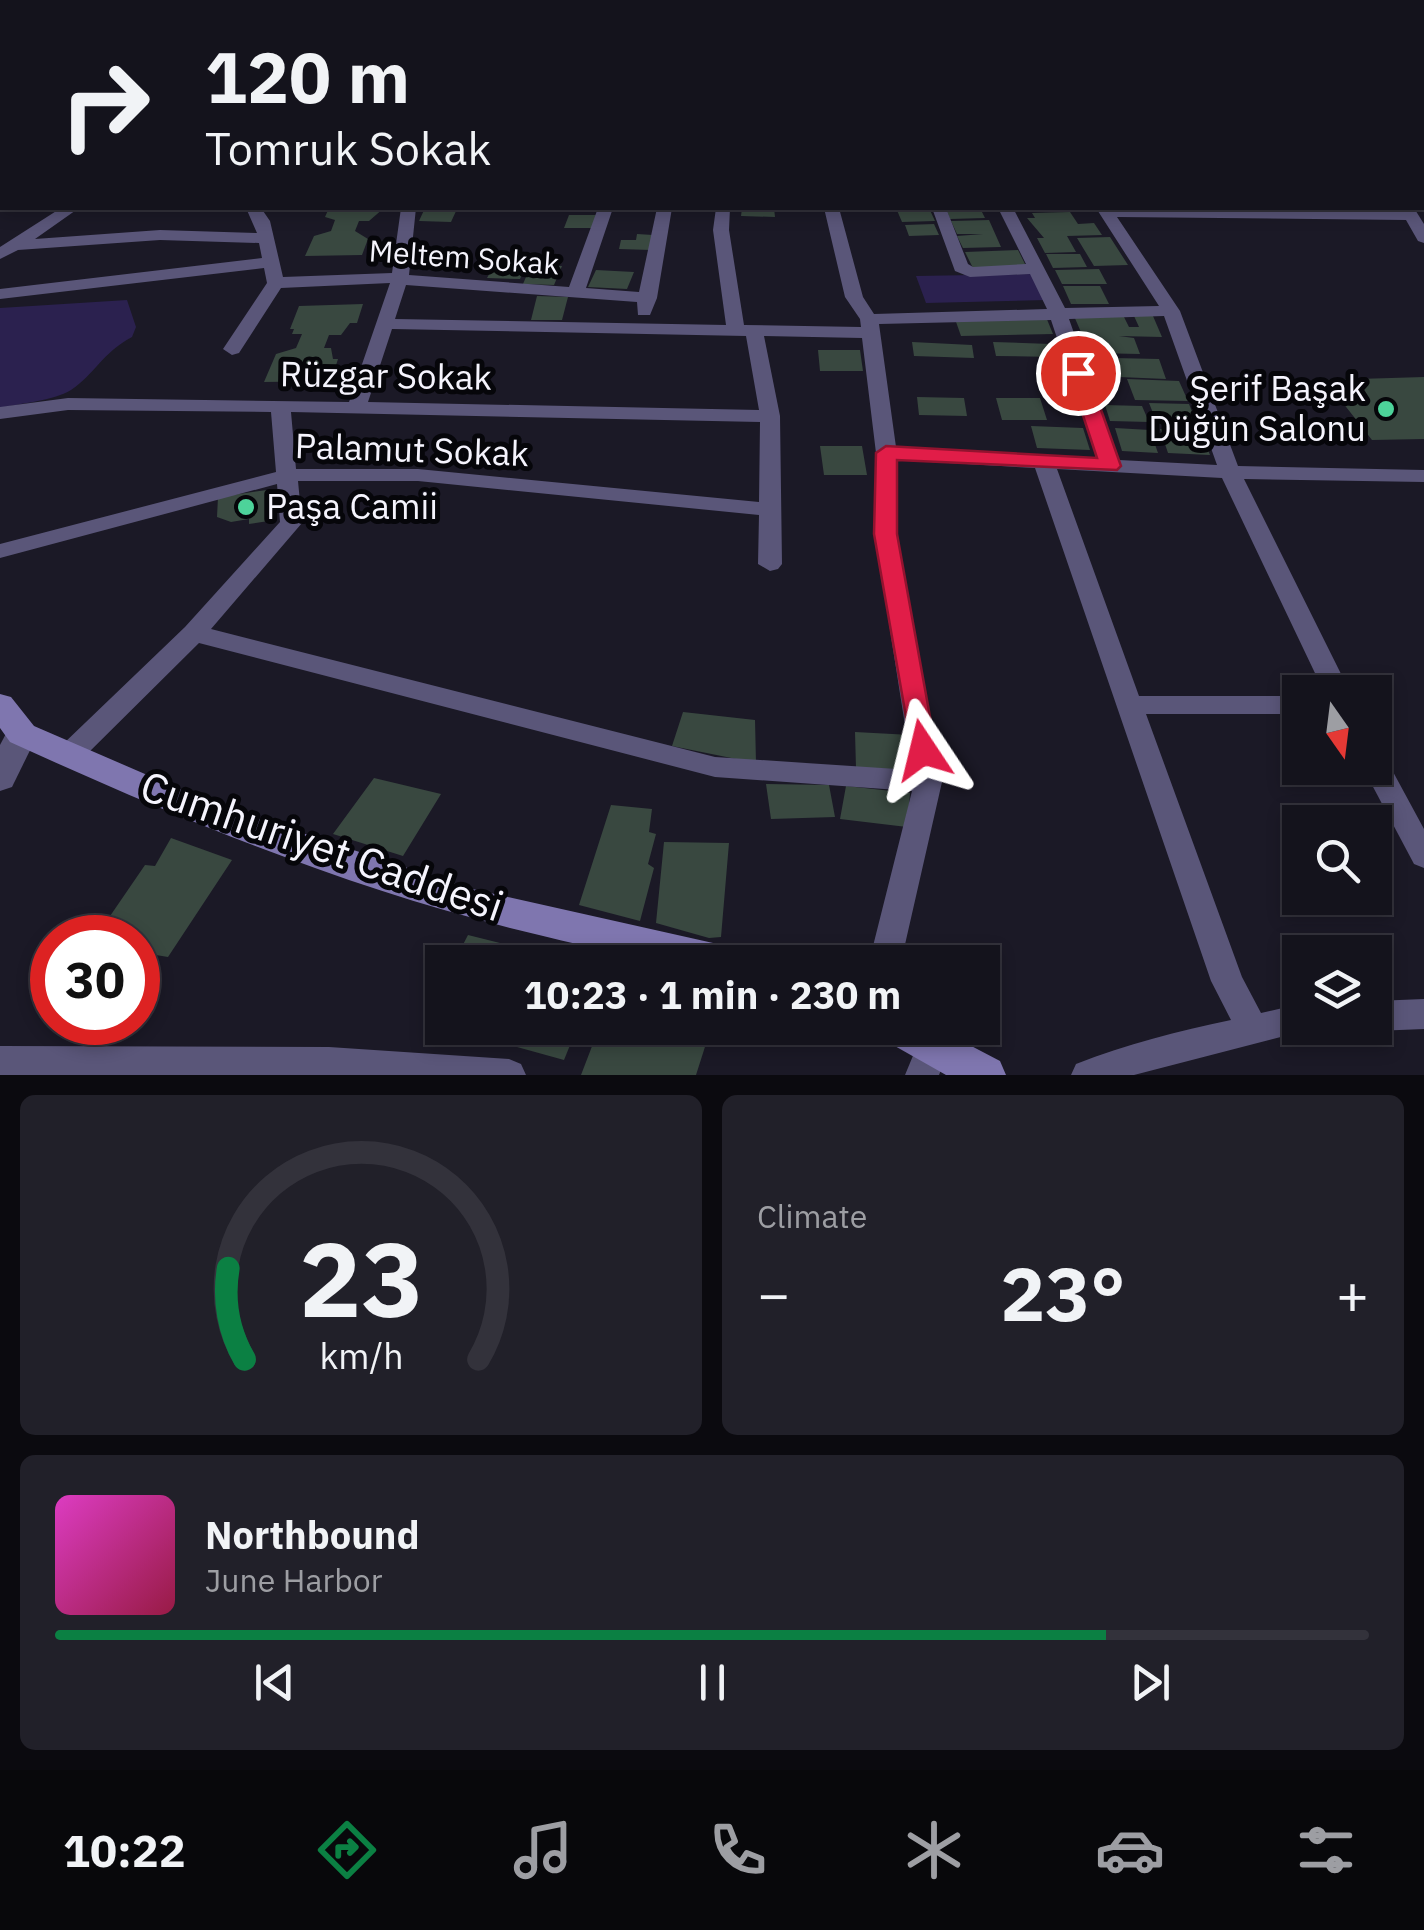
<!DOCTYPE html>
<html lang="en">
<head>
<meta charset="utf-8">
<style>
  :root { --surface:#14131c; --page:#212029; --text:#f1f3f6; --muted:#9d9ea3; --line:#33323b; --accent:#0b8043 }
  body { margin:0; font-family:"IBM Plex Sans",sans-serif; background:var(--page); color:var(--text); height:100vh; display:flex; flex-direction:column; font-size:38px; white-space:nowrap }
  * { box-sizing:border-box; margin:0 }
  p { font-size:32px; color:var(--muted) }
  .icon { flex:none; width:55px; height:55px; fill:none; stroke:currentColor; stroke-width:2; stroke-linecap:round; stroke-linejoin:round }
  .map { position:relative; height:1075px; overflow:hidden }
  .side { display:flex; flex-direction:column; gap:20px; padding:20px; background:#0b0a0f; flex:1 }
  .side>* { flex:none }
  .guide { position:absolute; left:0px; top:0px; width:1425px; height:210px; box-shadow:0 5px 15px #0003,0 0 0 2px var(--line); background:#14131c; color:var(--text); overflow:hidden }
  .needle { width:65px; rotate:166deg }
  .tools { position:absolute; left:1282px; top:675px; display:grid; gap:20px }
  .tools a { display:grid; place-items:center; width:110px; height:110px; border-radius:0px; background:var(--surface); box-shadow:0 5px 15px #0003,0 0 0 2px var(--line); font-size:50px }
  .speed { position:absolute; left:30px; top:915px; display:flex; gap:20px; font-size:50px; font-weight:700; text-align:center }
  .speed>* { display:grid; place-content:center; width:130px; height:130px; border-radius:50%; background:var(--surface); box-shadow:0 5px 15px #0003,0 0 0 2px var(--line); line-height:1 }
  .speed .limit { border:15px solid #d22; background:#fff; color:#111 }
  .pin { position:absolute; display:grid; place-items:center; width:85px; height:85px; color:#fff; margin:-42px; border:5px solid #fff; border-radius:50%; box-shadow:0 2px 10px #0007 }
  .me { position:absolute; width:110px; margin:-55px; rotate:350deg; stroke-linejoin:round; filter:drop-shadow(0 0 8px #0008) }
  .turn { display:flex; align-items:center; gap:35px; height:210px; padding:0 40px; font-size:45px }
  .turn .icon { width:130px; height:130px; stroke-width:2.5 }
  .turn b { display:block; font-size:70px; line-height:85px }
  .big { font-size:75px; font-weight:800; line-height:1.1 }
  .side .widget { flex:1; display:flex; flex-direction:column; justify-content:center; gap:15px; min-width:0; padding:0 35px; border-radius:15px; background:var(--page) }
  .side .dial { align-items:center; gap:0 }
  .dial svg { height:260px; overflow:visible; fill:none; stroke:var(--line); stroke-width:7; stroke-linecap:round; text-anchor:middle }
  .dial text { fill:var(--text); stroke:none }
  .song { display:flex; align-items:center; gap:30px }
  .cover { width:120px; height:120px; border-radius:15px; background:linear-gradient(135deg,hsl(310 70% 55%),hsl(340 70% 35%)) }
  .played { height:10px; border-radius:5px; background:linear-gradient(90deg,var(--accent) 80%,var(--line) 80%) }
  .keys { display:flex; justify-content:space-around; direction:ltr }
  .heat { display:flex; justify-content:space-between; align-items:center; font-size:55px; direction:ltr }
  .side .tiles { flex:1; display:grid; gap:20px; grid-template-columns:1fr 1fr }
  .widget:last-child { grid-column:span 2 }
  .trip { position:absolute; left:425px; top:945px; width:575px; height:100px; border-radius:0px; background:var(--surface); box-shadow:0 5px 15px #0003,0 0 0 2px var(--line); font-weight:800; line-height:100px; text-align:center }
  .dock { display:flex; height:160px; justify-content:space-around; align-items:center; background:#08080b; color:var(--muted) }
  .dock .icon { width:70px; height:70px }
  .dock .on { color:var(--accent) }
  .dock b { font-size:45px; color:var(--text) }
  .map>svg:first-child { display:block }
  .green { fill:#2b214f }
  .building { fill:#394840 }
  .lines { fill:none; stroke-linecap:round; stroke-linejoin:round }
  .minor { fill:#5a5679; fill-rule:evenodd }
  .tertiary { fill:#5a5679; fill-rule:evenodd }
  .secondary { fill:#7f76af; fill-rule:evenodd }
  .route { fill:#e11d48; stroke:#92132f; stroke-width:2.5 }
  .poi-dot { fill:#4dd39a; stroke:#06060a; stroke-width:4 }
  .labels { text-anchor:middle; stroke-width:10; stroke-linejoin:round; paint-order:stroke }
  .far-street-label { font-size:30px; fill:#f5f4fd; stroke:#06060a }
  .street-label { font-size:35px; fill:#f5f4fd; stroke:#06060a }
  .poi-label { font-size:35px; fill:#f5f4fd; stroke:#06060a; text-anchor:end }
  .near-street-label { font-size:42px; fill:#f5f4fd; stroke:#06060a }
</style>
</head>
<body>
<div class="map">
<svg width="1424" height="1075" viewBox="0 0 1424 1075">
  <rect width="100%" height="100%" fill="#1b1926"/>
  <path class="green" d="M801,0H1241L1242,2H801Z
    M1033,274L1047,300L926,303L916,276Z
    M127,300L136,327L132,337C102,353 95,374 71,390C53,401 21,403 0,408V308Z"/>
  <path class="building" d="M329,208H384L369,221H359L355,231L368,239L362,255L305,256L314,236L331,231L335,220L325,217Z
    M425,208L457,209L451,222L419,221Z
    M742,208H774L775,217L741,216Z
    M896,208H929L935,221L902,222Z
    M946,208H980L985,218L950,219Z
    M1070,212L1078,224L1094,223L1102,235L1067,236L1076,252L1045,253L1037,238H1044L1027,218H1035L1032,213Z
    M569,215H596L592,228H564Z
    M989,220L1001,247L963,248L957,236L983,234H957L951,221Z
    M934,224L939,235L909,236L905,225Z
    M637,234L653,235L651,250L619,249L621,240H636Z
    M1110,237L1128,265L1094,266L1077,238Z
    M1018,250L1026,266L973,268L965,252Z
    M1046,254H1080L1087,267L1053,268Z
    M498,258L529,260L520,279L487,278Z
    M531,265L562,266L554,285L523,284Z
    M1099,269L1107,284H1062L1055,270Z
    M596,270L634,272L627,289L588,287Z
    M1063,286H1100L1109,304H1071Z
    M537,296L568,297L562,320H531Z
    M363,304L357,323H350L341,335H329L324,348H331L333,359H338L331,381L264,382L276,354L296,348L302,334H292L294,329H290L299,306Z
    M1074,316L1124,317L1129,327H1139L1134,316H1153L1162,337L1119,336L1134,338L1140,354L1090,353Z
    M1046,317L1053,334L961,336L955,319Z
    M912,342L972,345L974,358L914,356Z
    M993,342L1051,344L1055,357L996,356Z
    M818,350H860L863,371H820Z
    M1113,358L1159,359L1166,379L1119,377Z
    M1424,377V439L1372,440L1325,380Z
    M1127,379L1179,381L1188,401L1135,400Z
    M917,397L964,398L967,416L919,415Z
    M996,398H1040L1047,420H1002Z
    M1149,403L1189,404L1197,424L1157,423Z
    M1105,405L1142,406L1149,422L1110,421Z
    M1031,426L1083,428L1090,450L1037,448Z
    M1115,428L1150,430L1158,453L1122,451Z
    M1160,429L1200,430L1210,455L1168,453Z
    M820,446H862L867,475H824Z
    M274,489L275,520L249,524V519L231,522L217,517L218,497Z
    M683,712L755,720L756,763L672,746Z
    M855,732L911,735L913,770L856,768Z
    M374,778L441,794L403,856L333,834Z
    M766,784L829,785L835,817L771,819Z
    M846,786L910,793L907,827L840,819Z
    M611,805L652,809L649,832L656,834L648,864L654,868L640,921L579,905Z
    M171,838L232,860L168,957L138,952V938H95L145,865L155,866Z
    M664,842L729,843L721,937L709,938L656,923Z
    M468,935L571,961V962H454Z
    M442,985V1027L424,1022Z
    M448,1028H577L564,1060Z
    M599,1028H711L696,1075H581Z"/>
  <g class="lines">
    <path class="minor" d="M0,71H2V79H0Z
      M0,201L2,208L7,209L0,211Z
      M61,208H79L35,239L160,230L257,233L246,208H261L270,221L283,277L392,273L401,208H416L409,275L569,287L598,208H613L586,288L639,292L657,208H672L657,298L650,315H638L637,302L406,285L395,319L726,325L713,230L716,208H730L729,230L744,325L861,327L860,319L845,297L824,208H839L863,297L874,314L1047,309L1030,274L970,277L955,271L932,208H946L968,264L973,267L1026,264L998,208H1013L1065,308L1159,306L1096,208H1414L1424,224V243L1418,241L1406,220L1117,217L1180,311L1238,466L1424,470V482L1244,479L1350,692H1324L1222,478L1057,469L1139,696H1300V714H1146L1242,977L1261,1013L1300,1004V1028L1312,1029L1134,1075H1071L1076,1064C1127,1044 1178,1031 1231,1020L1211,981L1035,468L896,460L897,534L942,782L901,962H869L912,791L715,777L199,643L81,760L71,763L61,760L57,753L61,746L185,627L280,522L277,484L0,558V544L276,472L271,412L68,410L0,419V407L68,398L349,402L390,283L281,288L239,353L232,355L223,349L267,283L264,268L0,299V289L262,258L259,243L160,240L18,250L0,259V247ZM1164,316L1217,465L1119,460L1069,319ZM1051,320L1097,458L896,447L879,324ZM392,329L746,336L759,410L368,402ZM764,336L862,338L876,453L875,534L912,770L715,757L211,629L302,523L298,481H418L759,515L758,564L770,571L778,569L782,564L780,416ZM291,412L760,422L759,502L418,469H296Z
      M1375,754L1385,757L1424,829V868L1414,864L1363,768H1375Z
      M1424,999V1029L1375,1031L1367,1028H1375V1001Z
      M934,1030L946,1034L951,1045L939,1075H905L922,1034Z
      M0,1046L329,1047L509,1059L521,1064L526,1075H0Z"/>
    <path class="tertiary" d="M22,722L34,726L38,734L12,787L0,791V745L10,726Z"/>
    <path class="secondary" d="M0,694L11,697L34,726L212,803L468,888L722,945L736,950L741,962C669,967 609,952 539,935C356,892 181,820 10,742L0,728Z
      M880,1028H937L1000,1061L1006,1075H946L886,1041Z"/>
  </g>
  <path class="route" d="M1078,367L1088,373L1121,466L1117,470L897,460V534L936,750L923,760L913,757L874,534L876,453L886,446L1097,458L1069,373Z"/>
  <g class="poi-dot">
    <circle cx="1386" cy="409" r="10"/>
    <circle cx="246" cy="507" r="10"/>
  </g>
  <g class="labels">
    <g class="far-street-label">
      <text transform="translate(464 258) rotate(4)" y="10">Meltem Sokak</text>
    </g>
    <g class="street-label">
      <text transform="translate(386 376) rotate(1)" y="12">Rüzgar Sokak</text>
      <text transform="translate(412 450) rotate(2)" y="12">Palamut Sokak</text>
    </g>
    <g class="poi-label">
      <text x="1366" y="401">Şerif Başak<tspan x="1366" dy="40">Düğün Salonu</tspan></text>
      <text x="266" y="519" text-anchor="start">Paşa Camii</text>
    </g>
    <g class="near-street-label">
      <text transform="translate(322 846) rotate(19)" y="15">Cumhuriyet Caddesi</text>
    </g>
  </g>
</svg>
<div class="tools">
<a><svg class="needle" viewBox="-14 -14 28 28"><path d="M0-13l5 13h-10z" fill="#e53935"/><path d="M0 13l5-13h-10z" fill="#9d9ea3"/></svg></a>
<a><svg class="icon" aria-label="search" viewBox="0 0 24 24"><circle cx="10" cy="10" r="6"/><path d="M15 15l6 6"/></svg></a>
<a><svg class="icon" aria-label="layers" viewBox="0 0 24 24"><path d="M12 4l9 5-9 5-9-5zM3 14l9 5 9-5"/></svg></a>
</div>
<div class="speed"><div class="limit">30</div></div>
<div class="pin" style="left:1078px;top:373px;background:#d93025"><svg class="icon" aria-label="arrive" viewBox="0 0 24 24"><path d="M6 21V4h12l-3 4 3 4H6"/></svg></div>
<svg class="me" style="left:923px;top:750px" viewBox="-20 -20 40 40"><path d="M0-17L14 15 0 8-14 15z" fill="#e11d48" stroke="#fff" stroke-width="4"/></svg>
<div class="trip">10:23 · 1 min · 230 m</div>
<div class="guide">
<div class="turn"><svg class="icon" aria-label="right" viewBox="0 0 24 24"><path d="M7 20v-9h11M14 6l5 5-5 5"/></svg><div><b>120 m</b>Tomruk Sokak</div></div>
</div>
</div>
<section class="side">
<div class="tiles">
<div class="widget dial"><svg viewBox="0 0 100 80">
<path d="M14 69A42 42 0 1 1 86 69"/>
<path d="M14 69A42 42 0 0 1 9 41" stroke="#0b8043"/>
<text x="50" y="56" font-size="32" font-weight="700">23</text>
<text x="50" y="72" font-size="11">km/h</text>
</svg></div>
<div class="widget"><p>Climate</p>
<div class="heat"><a>−</a><b class="big">23°</b><a>+</a></div>
</div>
<div class="widget">
<div class="song"><i class="cover"></i><div><b>Northbound</b><p>June Harbor</p></div></div>
<div class="played"></div>
<div class="keys"><svg class="icon" aria-label="previous" viewBox="0 0 24 24"><path d="M18 5L8 12l10 7zM5 5v14"/></svg><svg class="icon" aria-label="pause" viewBox="0 0 24 24"><path d="M8 5v14M16 5v14"/></svg><svg class="icon" aria-label="next" viewBox="0 0 24 24"><path d="M6 5l10 7-10 7zM19 5v14"/></svg></div>
</div>
</div>
</section>
<nav class="dock">
<b>10:22</b>
<svg class="icon on" aria-label="directions" viewBox="0 0 24 24"><path d="M12 3l9 9-9 9-9-9zM9 14v-3h6M13 9l2 2-2 2"/></svg>
<svg class="icon" aria-label="music" viewBox="0 0 24 24"><path d="M9 18V5l10-2v13"/><circle cx="6" cy="18" r="3"/><circle cx="16" cy="16" r="3"/></svg>
<svg class="icon" aria-label="phone" viewBox="0 0 24 24"><path d="M5 4h4l2 5-3 2q2 4 5 5l2-3 5 2v4C11 20 4 13 5 4z"/></svg>
<svg class="icon" aria-label="climate" viewBox="0 0 24 24"><path d="M12 3v18M4 7l16 10M4 17L20 7"/></svg>
<svg class="icon" aria-label="car" viewBox="0 0 24 24"><path d="M5 17H2v-5l4-1 3-4h7l3 4 3 1v5h-3M9 17h6M6 11h13"/><circle cx="7" cy="17" r="2"/><circle cx="17" cy="17" r="2"/></svg>
<svg class="icon" aria-label="filters" viewBox="0 0 24 24"><path d="M4 7h16M4 17h16"/><circle cx="9" cy="7" r="2"/><circle cx="15" cy="17" r="2"/></svg>
</nav>
</body>
</html>
